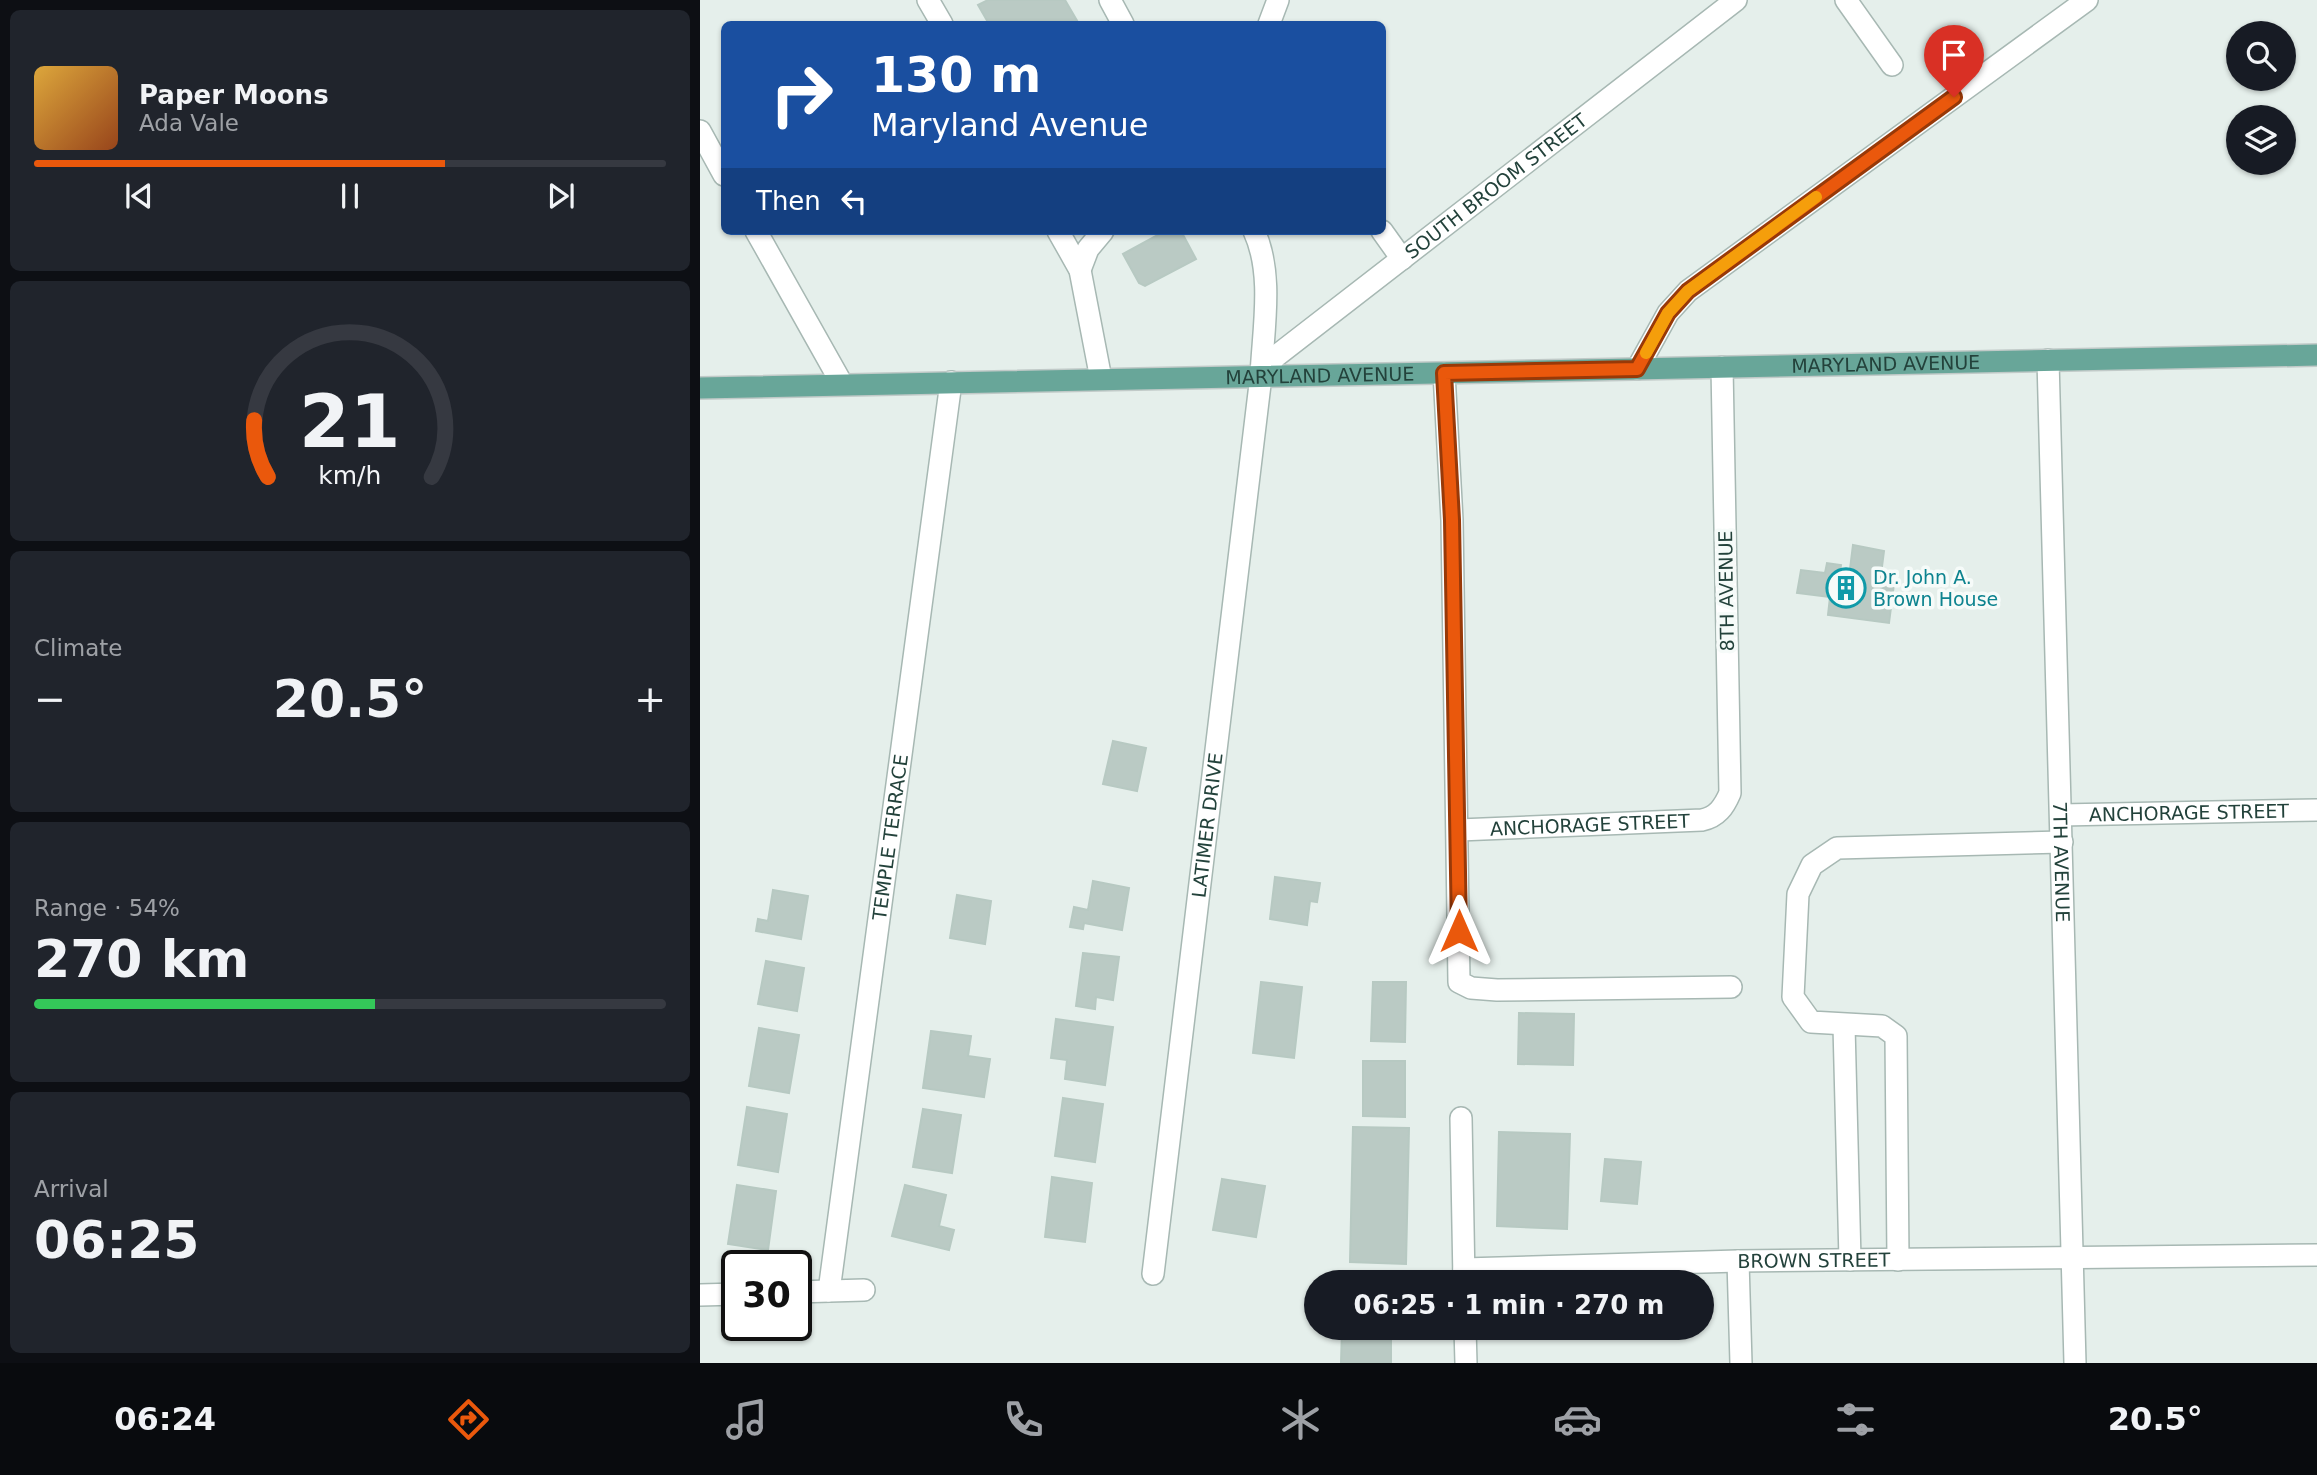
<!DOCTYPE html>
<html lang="en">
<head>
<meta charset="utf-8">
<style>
  :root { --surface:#171b24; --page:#20242c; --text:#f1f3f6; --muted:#9ea1a6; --line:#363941; --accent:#ea580c }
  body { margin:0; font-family:"DejaVu Sans",sans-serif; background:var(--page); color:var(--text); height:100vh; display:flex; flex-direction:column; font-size:26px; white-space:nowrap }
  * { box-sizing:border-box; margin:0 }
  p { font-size:23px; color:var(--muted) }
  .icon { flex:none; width:38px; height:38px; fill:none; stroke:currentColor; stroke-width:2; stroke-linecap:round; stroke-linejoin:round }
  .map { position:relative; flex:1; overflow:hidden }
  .panel { display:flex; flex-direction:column; gap:10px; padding:10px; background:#0d0f14; width:700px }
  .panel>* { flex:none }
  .hud { position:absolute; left:21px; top:21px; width:665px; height:214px; border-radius:10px; box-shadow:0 2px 5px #0004; background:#1a4fa0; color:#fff; overflow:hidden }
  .fabs { position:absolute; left:1526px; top:21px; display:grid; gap:14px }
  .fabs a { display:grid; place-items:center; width:70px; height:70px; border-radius:50%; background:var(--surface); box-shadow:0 2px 5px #0004; font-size:35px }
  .speed { position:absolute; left:21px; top:1250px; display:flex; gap:14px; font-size:35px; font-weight:700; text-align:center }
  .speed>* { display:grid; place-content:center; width:91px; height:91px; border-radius:50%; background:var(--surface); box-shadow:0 2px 5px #0004; line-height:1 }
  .speed .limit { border:4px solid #111; border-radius:10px; background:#fff; color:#111 }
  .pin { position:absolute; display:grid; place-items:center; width:60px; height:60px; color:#fff; margin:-72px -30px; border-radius:50% 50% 50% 0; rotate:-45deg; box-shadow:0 0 7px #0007 }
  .pin .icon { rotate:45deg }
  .me { position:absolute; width:77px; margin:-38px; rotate:0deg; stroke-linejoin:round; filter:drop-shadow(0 0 5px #0008) }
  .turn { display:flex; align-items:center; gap:24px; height:147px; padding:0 35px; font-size:32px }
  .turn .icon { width:91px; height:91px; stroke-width:2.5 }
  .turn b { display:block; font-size:49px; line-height:60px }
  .then { display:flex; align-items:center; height:66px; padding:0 35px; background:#0003; gap:14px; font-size:26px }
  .big { font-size:52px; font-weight:700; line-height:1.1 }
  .panel .widget { flex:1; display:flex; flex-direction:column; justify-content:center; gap:10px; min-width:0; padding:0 24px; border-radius:10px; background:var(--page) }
  .panel .dial { align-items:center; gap:0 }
  .dial svg { height:182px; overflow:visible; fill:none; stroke:var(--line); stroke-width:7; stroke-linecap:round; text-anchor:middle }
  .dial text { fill:var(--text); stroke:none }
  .song { display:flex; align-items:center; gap:21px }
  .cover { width:84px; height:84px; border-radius:10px; background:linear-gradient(135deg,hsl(40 70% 55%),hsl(20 70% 35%)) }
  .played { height:7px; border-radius:4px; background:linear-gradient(90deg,var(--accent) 65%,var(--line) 65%) }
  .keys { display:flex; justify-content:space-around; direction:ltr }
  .heat { display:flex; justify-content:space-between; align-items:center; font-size:38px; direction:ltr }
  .charge { height:10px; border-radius:5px; background:linear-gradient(90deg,#34c759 54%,var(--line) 0) }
  .trip { position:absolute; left:604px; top:1270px; width:410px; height:70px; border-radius:35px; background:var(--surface); box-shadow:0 2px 5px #0004; font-weight:700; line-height:70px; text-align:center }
  .menu { display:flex; height:112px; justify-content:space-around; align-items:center; background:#090b0e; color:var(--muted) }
  .menu .icon { width:49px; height:49px }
  .menu .selected { color:var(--accent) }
  .menu b { font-size:32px; color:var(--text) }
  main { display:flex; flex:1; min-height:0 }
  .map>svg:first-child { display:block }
  .building { fill:#bacac4; stroke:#b7c9c2; stroke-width:2 }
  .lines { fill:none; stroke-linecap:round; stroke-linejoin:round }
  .minor-casing { stroke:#a7b8b3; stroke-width:24 }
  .major-casing { stroke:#c1cac8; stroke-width:24 }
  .minor { stroke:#fff; stroke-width:21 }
  .major { stroke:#68a699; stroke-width:21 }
  .route-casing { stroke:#983908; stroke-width:18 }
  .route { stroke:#ea580c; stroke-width:12 }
  .slow { stroke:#f59e0b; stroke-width:12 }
  .labels { text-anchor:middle; stroke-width:7; stroke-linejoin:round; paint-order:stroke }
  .street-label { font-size:19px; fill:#23423b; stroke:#f6fbf9 }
  .culture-label { font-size:19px; fill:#0d838f; stroke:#f6fbf9; text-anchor:start }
</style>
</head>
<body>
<main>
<section class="panel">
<div class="widget">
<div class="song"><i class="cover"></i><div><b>Paper Moons</b><p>Ada Vale</p></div></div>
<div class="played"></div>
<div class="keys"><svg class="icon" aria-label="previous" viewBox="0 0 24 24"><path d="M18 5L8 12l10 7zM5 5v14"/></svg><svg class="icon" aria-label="pause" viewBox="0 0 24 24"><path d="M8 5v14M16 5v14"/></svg><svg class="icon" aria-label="next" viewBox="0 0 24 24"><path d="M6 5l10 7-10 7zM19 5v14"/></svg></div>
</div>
<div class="widget dial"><svg viewBox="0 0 100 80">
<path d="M14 69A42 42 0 1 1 86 69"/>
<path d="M14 69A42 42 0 0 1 8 44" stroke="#ea580c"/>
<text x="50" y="56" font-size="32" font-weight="700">21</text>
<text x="50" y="72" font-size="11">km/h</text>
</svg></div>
<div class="widget"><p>Climate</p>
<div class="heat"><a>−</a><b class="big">20.5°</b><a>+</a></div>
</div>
<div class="widget"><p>Range · 54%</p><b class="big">270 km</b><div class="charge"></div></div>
<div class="widget"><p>Arrival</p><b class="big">06:25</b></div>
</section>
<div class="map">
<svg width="1617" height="1363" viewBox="0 0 1617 1363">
  <rect width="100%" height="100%" fill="#e5efeb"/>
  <path class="building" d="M288,0H365L379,24H289L278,5Z
    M465,231H481L496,259L445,286L439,283L423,254Z
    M1153,545L1184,551L1180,582L1194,584L1189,623L1128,615L1130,597L1097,593L1101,570L1125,573L1127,563L1141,565L1139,577H1149Z
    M413,741L446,748L437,791L403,784Z
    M575,877L620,883L617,902L610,901L607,925L570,919Z
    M393,881L429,888L422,930L384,923L383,929L370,927L374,907L388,910Z
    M73,890L108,896L101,939L56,931L58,919L68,921Z
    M257,895L291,901L285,944L250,938Z
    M383,953L419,957L413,1000L396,997L395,1009L376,1006Z
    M66,961L104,968L97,1011L58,1004Z
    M561,982L602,987L594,1058L553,1053Z
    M673,982H706L705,1042L671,1041Z
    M819,1013L874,1014L873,1065L818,1064Z
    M356,1019L413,1027L405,1085L365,1079L367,1060L351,1058Z
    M59,1028L99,1035L89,1093L49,1086Z
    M231,1031L271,1036L268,1056L290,1059L284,1097L223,1088Z
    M663,1061H705V1117L663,1116Z
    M363,1098L403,1104L395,1162L355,1156Z
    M47,1107L87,1114L78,1172L38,1165Z
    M223,1109L261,1115L252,1173L213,1167Z
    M653,1127L709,1128L706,1264L650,1262Z
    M799,1132L870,1134L867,1229L797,1226Z
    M905,1159L941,1162L937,1204L901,1201Z
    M352,1177L392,1183L385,1242L345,1237Z
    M522,1179L565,1186L556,1237L513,1230Z
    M37,1185L76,1191L68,1250L28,1244Z
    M205,1185L246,1195L239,1226L254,1230L249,1250L192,1236Z
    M643,1275L692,1276V1283H643Z
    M642,1328H691V1363H641Z"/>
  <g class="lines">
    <g class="minor-casing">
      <g id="minor">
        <path d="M228,0L242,24"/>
        <path d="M410,0L423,24"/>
        <path d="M1146,0L1192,65"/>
        <path d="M569,24L578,0"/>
        <path d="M0,131L24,175"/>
        <path d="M56,231L142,384"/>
        <path d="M358,231L380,270L401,379"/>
        <path d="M682,231L702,259"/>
        <path d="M380,270L388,249L403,231"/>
        <path id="s1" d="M1348,360L1375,1363"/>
        <path d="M937,369L968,313L988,291L1387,0"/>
        <path d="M744,373L752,520L759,982L771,988L797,990L1031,987"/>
        <path id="s2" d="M561,376L575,357L1036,0"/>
        <path id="s3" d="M1361,815L1617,810"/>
        <path id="s4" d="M759,830L1002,820C1017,817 1024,807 1030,793L1022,367"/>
        <path d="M1144,1026L1150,1260"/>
        <path d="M761,1118L764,1281"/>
        <path d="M1198,1260L1196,1036L1182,1026L1111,1022L1093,997L1098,894L1112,865L1137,848L1362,842"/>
        <path d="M1038,1261L1041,1363"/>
        <path id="s5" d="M764,1269L1038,1261L1617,1255"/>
        <path id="s6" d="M453,1274L561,376C563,330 574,274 554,231"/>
        <path id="s7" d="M129,1291L251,382"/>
        <path d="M96,1292L164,1290"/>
        <path d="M0,1295L37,1294"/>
        <path d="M765,1328L766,1363"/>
      </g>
    </g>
    <g class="major-casing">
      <g id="major">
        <path id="s8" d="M0,388L1617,355"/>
      </g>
    </g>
    <use href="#minor" class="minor"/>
    <use href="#major" class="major"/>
  </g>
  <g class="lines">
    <g class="route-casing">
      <path id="route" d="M759,931L752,520L744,373L937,369L968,313L988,291L1254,97"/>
    </g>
    <use href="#route" class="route"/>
    <path class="slow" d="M946,353L968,313L988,291L1116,197"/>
  </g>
  <defs>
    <g id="building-ring" transform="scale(2.0125)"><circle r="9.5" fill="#f6fbf9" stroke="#0f9aa8" stroke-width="1.5"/><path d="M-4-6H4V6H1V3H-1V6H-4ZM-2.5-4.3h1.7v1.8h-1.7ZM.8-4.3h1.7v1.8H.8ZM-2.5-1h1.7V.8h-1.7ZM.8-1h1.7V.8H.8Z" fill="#0f9aa8"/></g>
  </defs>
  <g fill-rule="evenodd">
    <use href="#building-ring" x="1146" y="588"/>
  </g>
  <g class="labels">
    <g class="street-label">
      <text dy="7" stroke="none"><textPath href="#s2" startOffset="303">SOUTH BROOM STREET</textPath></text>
      <text dy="7" stroke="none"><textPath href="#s8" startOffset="1186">MARYLAND AVENUE</textPath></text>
      <text dy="7" stroke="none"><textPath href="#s8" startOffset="620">MARYLAND AVENUE</textPath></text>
      <text transform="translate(1026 591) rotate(-91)" y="7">8TH AVENUE</text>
      <text dy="7" stroke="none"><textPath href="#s3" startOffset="128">ANCHORAGE STREET</textPath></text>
      <text dy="7" stroke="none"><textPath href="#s6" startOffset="452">LATIMER DRIVE</textPath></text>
      <text dy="7" stroke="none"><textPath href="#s4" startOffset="131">ANCHORAGE STREET</textPath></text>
      <text dy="7" stroke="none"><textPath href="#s7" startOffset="458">TEMPLE TERRACE</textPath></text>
      <text dy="7" stroke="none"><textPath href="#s1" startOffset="502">7TH AVENUE</textPath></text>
      <text dy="7" stroke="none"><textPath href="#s5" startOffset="350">BROWN STREET</textPath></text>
    </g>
    <g class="culture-label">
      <text x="1173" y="584">Dr. John A.<tspan x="1173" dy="22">Brown House</tspan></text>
    </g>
  </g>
</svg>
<div class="fabs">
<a><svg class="icon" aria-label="search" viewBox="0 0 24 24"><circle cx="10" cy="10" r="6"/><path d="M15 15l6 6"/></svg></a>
<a><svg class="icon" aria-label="layers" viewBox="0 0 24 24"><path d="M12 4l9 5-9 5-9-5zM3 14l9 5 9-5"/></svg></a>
</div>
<div class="speed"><div class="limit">30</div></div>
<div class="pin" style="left:1254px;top:97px;background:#d93025"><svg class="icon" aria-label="arrive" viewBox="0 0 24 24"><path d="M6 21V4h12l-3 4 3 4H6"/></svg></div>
<svg class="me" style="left:759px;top:931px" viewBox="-20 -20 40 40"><path d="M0-17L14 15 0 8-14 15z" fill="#ea580c" stroke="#fff" stroke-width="4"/></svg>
<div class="trip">06:25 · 1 min · 270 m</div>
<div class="hud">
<div class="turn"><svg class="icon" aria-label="right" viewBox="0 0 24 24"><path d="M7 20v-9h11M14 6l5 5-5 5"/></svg><div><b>130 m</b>Maryland Avenue</div></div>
<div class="then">Then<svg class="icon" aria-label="left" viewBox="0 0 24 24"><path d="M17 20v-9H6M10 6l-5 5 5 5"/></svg></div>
</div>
</div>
</main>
<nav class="menu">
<b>06:24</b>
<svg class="icon selected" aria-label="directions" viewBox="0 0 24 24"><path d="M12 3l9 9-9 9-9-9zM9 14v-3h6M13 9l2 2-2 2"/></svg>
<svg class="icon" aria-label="music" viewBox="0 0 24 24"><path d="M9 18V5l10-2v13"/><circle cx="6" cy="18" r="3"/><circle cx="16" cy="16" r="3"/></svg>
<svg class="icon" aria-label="phone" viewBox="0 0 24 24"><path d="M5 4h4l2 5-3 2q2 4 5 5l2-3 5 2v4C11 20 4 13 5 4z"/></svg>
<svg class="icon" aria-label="climate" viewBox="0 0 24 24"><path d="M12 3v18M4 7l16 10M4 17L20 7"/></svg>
<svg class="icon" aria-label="car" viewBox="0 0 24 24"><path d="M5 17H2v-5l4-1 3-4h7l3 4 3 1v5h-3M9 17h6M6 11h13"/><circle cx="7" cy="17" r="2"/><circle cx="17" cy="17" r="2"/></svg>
<svg class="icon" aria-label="filters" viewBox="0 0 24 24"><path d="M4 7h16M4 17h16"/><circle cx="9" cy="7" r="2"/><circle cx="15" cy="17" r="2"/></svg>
<b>20.5°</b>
</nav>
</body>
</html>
